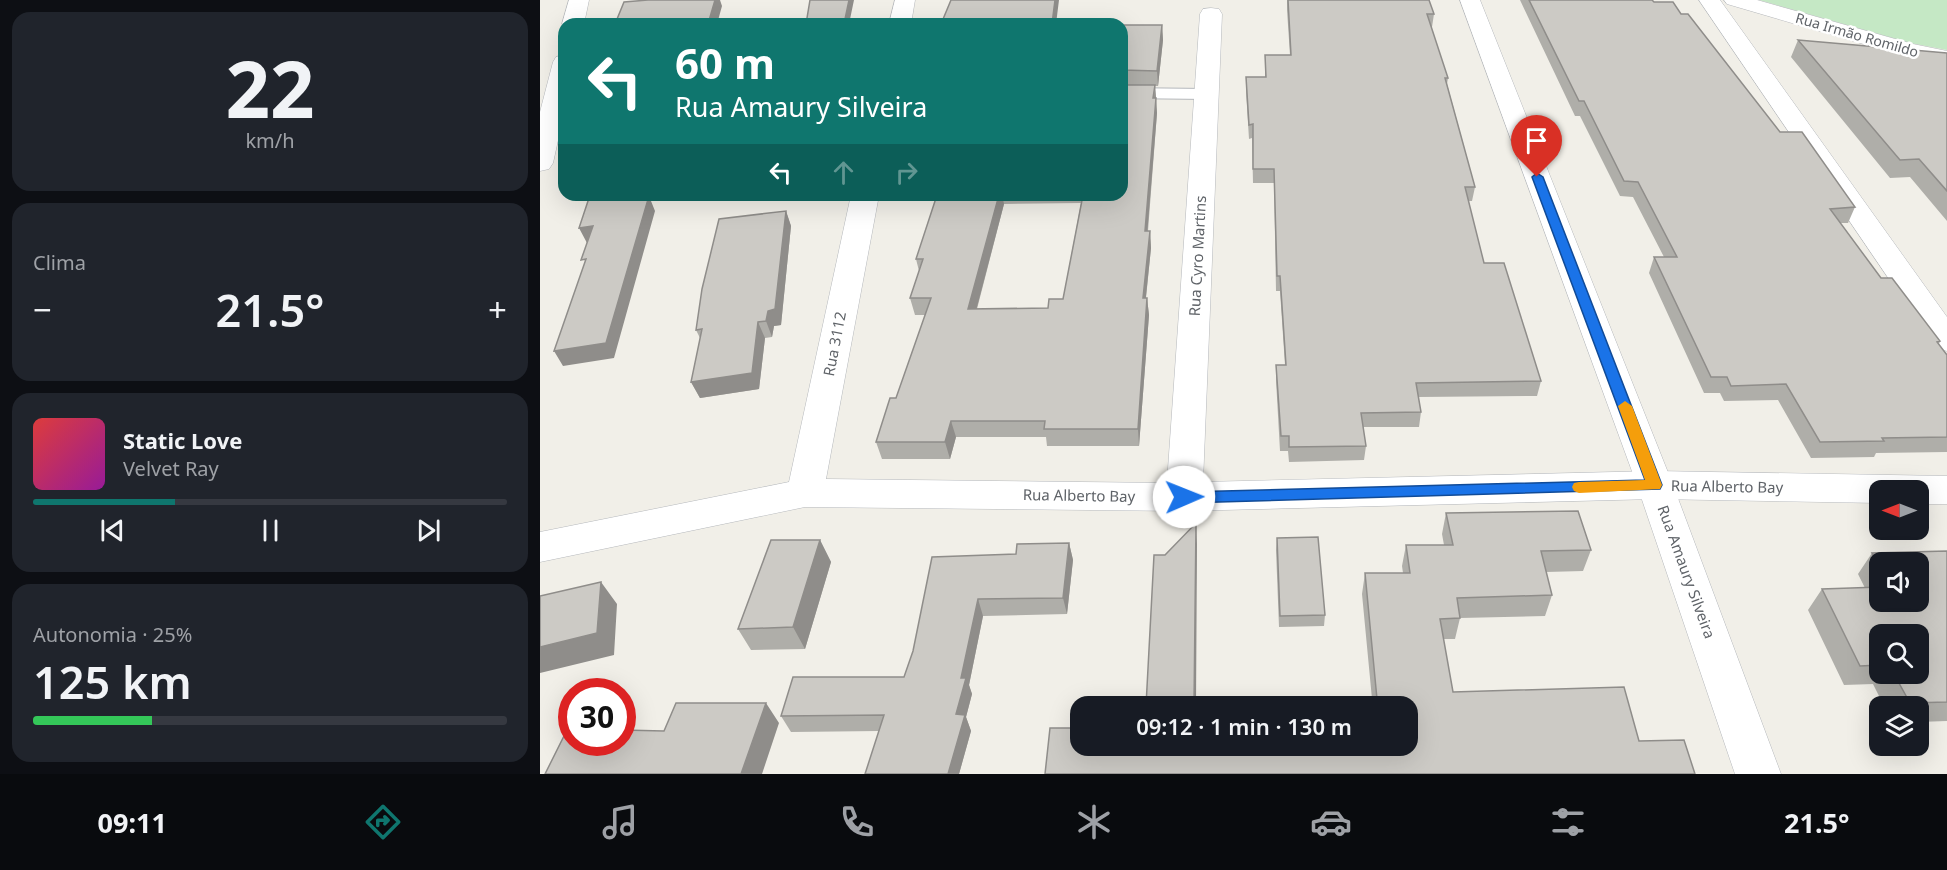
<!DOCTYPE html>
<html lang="pt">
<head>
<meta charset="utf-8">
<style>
  :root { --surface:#171b24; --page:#20242c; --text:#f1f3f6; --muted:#9ea1a6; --line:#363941; --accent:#0f766e }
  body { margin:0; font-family:"Noto Sans",sans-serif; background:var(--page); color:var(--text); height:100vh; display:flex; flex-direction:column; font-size:22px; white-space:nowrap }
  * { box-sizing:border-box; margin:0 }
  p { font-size:20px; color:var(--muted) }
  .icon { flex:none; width:33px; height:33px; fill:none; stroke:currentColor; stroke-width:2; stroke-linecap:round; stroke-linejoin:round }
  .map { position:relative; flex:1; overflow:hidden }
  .sheet { display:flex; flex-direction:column; gap:12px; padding:12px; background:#0d0f14; width:540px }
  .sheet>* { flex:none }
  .top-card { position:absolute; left:18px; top:18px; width:570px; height:183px; border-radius:18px; box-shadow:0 6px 24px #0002; background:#0f766e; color:#fff; overflow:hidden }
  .needle { width:39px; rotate:270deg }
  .fabs { position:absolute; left:1329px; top:480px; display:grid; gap:12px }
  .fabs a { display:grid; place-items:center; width:60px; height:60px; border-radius:12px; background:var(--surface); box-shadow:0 6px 24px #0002; font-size:30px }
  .speed { position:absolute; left:18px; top:678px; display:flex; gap:12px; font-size:30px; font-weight:700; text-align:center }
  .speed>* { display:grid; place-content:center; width:78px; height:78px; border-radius:50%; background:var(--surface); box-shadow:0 6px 24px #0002; line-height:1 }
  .speed .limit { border:9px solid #d22; background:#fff; color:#111 }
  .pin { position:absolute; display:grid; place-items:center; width:51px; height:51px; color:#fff; margin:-62px -26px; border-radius:50% 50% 50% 0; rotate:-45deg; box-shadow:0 0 6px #0007 }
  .pin .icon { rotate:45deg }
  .me { position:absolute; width:66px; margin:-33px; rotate:89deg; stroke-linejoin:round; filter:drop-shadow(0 0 4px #0008) }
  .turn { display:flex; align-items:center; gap:21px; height:126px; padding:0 18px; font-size:27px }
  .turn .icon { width:78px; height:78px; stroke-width:2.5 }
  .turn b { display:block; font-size:42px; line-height:51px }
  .lanes { display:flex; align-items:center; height:57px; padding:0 18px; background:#0003; justify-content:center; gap:30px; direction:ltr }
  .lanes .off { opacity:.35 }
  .big { font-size:45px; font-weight:600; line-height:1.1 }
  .sheet .widget { flex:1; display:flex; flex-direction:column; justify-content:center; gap:9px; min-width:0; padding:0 21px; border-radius:18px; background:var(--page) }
  .sheet .dial { align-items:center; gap:0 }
  .dial b { font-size:78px; line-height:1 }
  .song { display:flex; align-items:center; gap:18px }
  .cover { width:72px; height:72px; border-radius:9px; background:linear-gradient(135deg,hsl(0 70% 55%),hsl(300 70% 35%)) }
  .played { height:6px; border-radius:3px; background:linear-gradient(90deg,var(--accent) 30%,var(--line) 30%) }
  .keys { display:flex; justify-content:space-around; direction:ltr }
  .heat { display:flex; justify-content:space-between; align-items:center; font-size:33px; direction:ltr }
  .charge { height:9px; border-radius:4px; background:linear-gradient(90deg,#34c759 25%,var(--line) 0) }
  .trip { position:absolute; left:530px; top:696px; width:348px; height:60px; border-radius:18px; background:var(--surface); box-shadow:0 6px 24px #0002; font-weight:600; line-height:60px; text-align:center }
  .dock { display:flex; height:96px; justify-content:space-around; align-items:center; background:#090b0e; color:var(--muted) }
  .dock .icon { width:42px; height:42px }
  .dock .current { color:var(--accent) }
  .dock b { font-size:27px; color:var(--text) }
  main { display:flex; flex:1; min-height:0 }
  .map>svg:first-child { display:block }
  .green { fill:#c5e8c5 }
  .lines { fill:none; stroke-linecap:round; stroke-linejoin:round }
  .service-casing { stroke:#b5b8bc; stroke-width:2 }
  .minor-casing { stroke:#b5b8bc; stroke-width:1 }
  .tertiary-casing { stroke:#b5b8bc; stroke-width:1 }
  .service { fill:#fff; fill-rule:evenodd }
  .minor { fill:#fff; fill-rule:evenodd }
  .tertiary { fill:#fff; fill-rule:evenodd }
  .wall { fill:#afaea9; fill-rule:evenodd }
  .shaded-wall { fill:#8f8d8a }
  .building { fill:#cccac5; stroke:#8f8d8a; stroke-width:1.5 }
  .route { fill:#1a73e8; stroke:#114b97; stroke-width:1.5 }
  .slow { fill:#f59e0b }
  .labels { text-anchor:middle; stroke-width:5; stroke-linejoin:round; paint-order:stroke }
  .far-street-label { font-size:14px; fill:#5f6368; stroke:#fff }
  .street-label { font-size:15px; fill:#5f6368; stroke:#fff }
</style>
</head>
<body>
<main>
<section class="sheet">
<div class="widget dial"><b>22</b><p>km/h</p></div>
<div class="widget"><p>Clima</p>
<div class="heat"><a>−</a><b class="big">21.5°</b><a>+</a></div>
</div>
<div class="widget">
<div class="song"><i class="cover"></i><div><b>Static Love</b><p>Velvet Ray</p></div></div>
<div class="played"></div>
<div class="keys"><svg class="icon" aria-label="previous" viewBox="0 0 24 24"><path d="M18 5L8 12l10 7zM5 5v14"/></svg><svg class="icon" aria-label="pause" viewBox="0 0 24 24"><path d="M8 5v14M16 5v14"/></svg><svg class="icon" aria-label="next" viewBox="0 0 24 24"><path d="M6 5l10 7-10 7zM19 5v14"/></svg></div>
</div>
<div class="widget"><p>Autonomia · 25%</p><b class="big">125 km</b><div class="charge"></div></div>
</section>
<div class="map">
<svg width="1407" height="774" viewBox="0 0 1407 774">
  <rect width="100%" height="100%" fill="#f1efe8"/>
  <path class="green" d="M1219,0H1407V50L1370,43Z"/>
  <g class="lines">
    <g class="service-casing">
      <path id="service" d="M582,88L667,89L673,90L676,94L673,98L667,99L582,98Z"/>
    </g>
    <g class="minor-casing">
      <path id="minor" d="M29,0H49L44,24H24V27L22,24Z
        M355,0H375L371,24H349Z
        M1159,0H1180L1407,317V351L1396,348Z
        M1184,0H1217L1373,44L1407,51V65L1361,55L1187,4Z
        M671,8L679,9L682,14L663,482L1115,471L1407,476V504H1378V490H1340V503L1115,499L644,511L265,507L0,562V532L249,482L311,195H339L286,479L627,483L660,14L663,9Z
        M24,55V113L13,163L9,169L0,171V112L13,62L16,57Z"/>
    </g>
    <g class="tertiary-casing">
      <path id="tertiary" d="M920,0H940L1133,485L1241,774H1195L1097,485Z"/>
    </g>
    <use href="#service" class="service"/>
    <use href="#minor" class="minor"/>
    <use href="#tertiary" class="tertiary"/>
  </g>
  <path class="wall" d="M747,0L894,14L892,27H891L908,78L907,84L935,187L932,201H928L944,263L1001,381L997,396L878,397L881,412L879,427H823L826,446L824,460L749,462L748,451H740L736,380V365H745L740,291H736L734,183H713L712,138L709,139L706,91V77H725V55H750L747,10Z
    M980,0H1112L1114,2L1141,14L1240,132L1315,207L1308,223H1300L1341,278L1400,341L1399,344L1407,355V452L1336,453L1334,457L1271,458L1238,400L1184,401L1180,393H1164L1109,273L1114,257H1124L1093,197L1080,196L1040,116H1035Z
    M582,25H622L623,40L618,86H615L617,113L608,231H610L611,248L606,298H607L609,315L599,446H507L506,437H416L410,459H342L336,442L356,398L385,315H375L370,298L379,271L376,259L397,195H582ZM541,203L523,299L508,308L437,309L464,204Z
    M1258,40L1407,53V221L1370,177L1350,178L1251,57Z
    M246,211L251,226L241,325L234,326L232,337L225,338L219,389L160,398L151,382L160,338L156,330Z
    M906,513L1051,550L1043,571L1006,572L1012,595L1005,616L920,618L915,639H903L913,692L1099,741L505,774L540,746H867V706H744V700L832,699L822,594L825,573H863L862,566L866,545H904L902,534Z
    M737,538L785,615L784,626L739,627L736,550Z
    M280,540L291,562L265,649L211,650L198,629Z
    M529,543L533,560L527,614L443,616L429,685L432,694L426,717L431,731L419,774H325L339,731L251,732L241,716L364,677L476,554Z
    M1407,551V721L1378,722V706H1344L1333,684L1304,685L1268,610L1282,589L1325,588L1318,574L1332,553ZM1340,562L1378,602H1340ZM1340,634L1378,674H1340Z"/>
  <path class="shaded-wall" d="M175,0H180L182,6L177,24H168Z
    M309,0H314L309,24H304Z
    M515,0H519L516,24H512Z
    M622,25L623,40L618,86L617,71Z
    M615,85L617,113L606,248L605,231Z
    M93,195H103L99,213L92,198Z
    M459,195H462L464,204L432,326L428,309Z
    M109,196L115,211L74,358L23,366L14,351Z
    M246,211L251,226L241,325L234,326L232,337L226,321Z
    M53,226L47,243L39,228Z
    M610,231L611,248L604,315L603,298Z
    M607,298L609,315L599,446L598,429Z
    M218,322L225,338L219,389L160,398L151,382Z
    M411,421L416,437L410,459L405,442Z
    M656,523L657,544L656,706H654Z
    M280,540L291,562L265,649L253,627Z
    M529,543L533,560L527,614L523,598Z
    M61,582L77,604L74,655L0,673V647Z
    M438,599L443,616L429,685L432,694L426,717L431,731L419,774H408L421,678Z
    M226,703L239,723L222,774H201Z"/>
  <path class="building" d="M108,0H175L168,24H75L84,2Z
    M270,0H309L304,24H266Z
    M411,0H515L512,24H401Z
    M748,0H889L894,14H887L908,78H905L935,187H925L944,263H964L1001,381L876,383L881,412L821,413L826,446L749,447V436H741L736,365H746L740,276H737L734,169H713V124L709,125L706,77H726L725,55H751Z
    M989,0H1112L1114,2H1133L1141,14H1148L1240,132H1262L1315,207L1290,209L1341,278H1352L1400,341L1397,342L1407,355V437L1342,438L1344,441L1280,442L1246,384L1191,386L1187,377H1171L1114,257H1137L1098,182L1084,181L1044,101H1039Z
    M582,25H622L617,71L582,70Z
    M1258,40L1407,53V191L1379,159L1360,160Z
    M582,85H615L613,98H616L605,231H610L603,298H607L598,429H504L505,421H411L405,442H336L350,398H356L391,298H370L383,259H376L397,195H459L428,309L508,308L509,299H523L543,195H582Z
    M50,195H93L92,198L109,196L66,343L14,351L46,259L41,260L53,226L39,228Z
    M246,211L235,309L228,311L226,321L218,322L212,373L151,382L162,329L156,330L162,289L179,219Z
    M1038,511L1051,550L1001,551L1012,595L917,598L920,618L900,619L913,692L1084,687L1099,741L1144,740L1155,774H505L510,728H540V746H867V706H744V700L837,699L825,573H870L866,545H913L906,513Z
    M656,523L654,706H606L614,555H625Z
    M778,537L785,615L740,616L737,538Z
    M231,540H280L253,627L198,629Z
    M529,543L523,598L438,599L421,678H426L416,714L425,715L408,774H325L344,715L241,716L253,677H364L373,651L392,557L476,554L477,544Z
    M1407,551V702L1370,703L1354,674H1378V634H1340V665L1320,666L1282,589L1340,587V602H1378V562H1340V566L1332,553Z
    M61,582L57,633L0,647V596Z
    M136,703H226L201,774H5L27,730H32V742H82V730L124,731Z"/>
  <path class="route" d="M997,173L1003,177L1122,485L1120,489L644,503L638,502L636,497L638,493L644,492L1105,480L992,177Z"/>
  <path class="slow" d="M1085,401L1092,406L1122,485L1120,489L1039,493L1034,491L1032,487L1034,483L1039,482L1105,480L1078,406Z"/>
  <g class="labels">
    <g class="far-street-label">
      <text transform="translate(1317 35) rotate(16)" y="5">Rua Irmão Romildo</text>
    </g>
    <g class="street-label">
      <text transform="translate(658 256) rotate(-87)" y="5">Rua Cyro Martins</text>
      <text transform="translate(295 344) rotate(-79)" y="5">Rua 3112</text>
      <text transform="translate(1187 487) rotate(1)" y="5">Rua Alberto Bay</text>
      <text transform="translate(539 496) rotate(1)" y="5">Rua Alberto Bay</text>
      <text transform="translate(1146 572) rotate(70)" y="5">Rua Amaury Silveira</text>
    </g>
  </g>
</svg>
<div class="fabs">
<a><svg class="needle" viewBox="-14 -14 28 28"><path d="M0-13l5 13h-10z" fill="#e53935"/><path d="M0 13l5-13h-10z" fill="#9ea1a6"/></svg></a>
<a><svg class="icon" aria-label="sound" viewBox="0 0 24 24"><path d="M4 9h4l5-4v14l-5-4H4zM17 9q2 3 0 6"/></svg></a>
<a><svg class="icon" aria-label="search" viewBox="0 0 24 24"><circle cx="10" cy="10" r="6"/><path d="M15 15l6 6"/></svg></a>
<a><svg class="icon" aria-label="layers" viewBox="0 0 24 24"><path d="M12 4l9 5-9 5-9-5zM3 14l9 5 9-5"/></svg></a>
</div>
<div class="speed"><div class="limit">30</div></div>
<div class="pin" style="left:997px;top:177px;background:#d93025"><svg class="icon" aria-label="arrive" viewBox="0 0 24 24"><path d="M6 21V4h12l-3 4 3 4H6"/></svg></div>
<svg class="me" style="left:644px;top:497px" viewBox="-20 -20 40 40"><circle r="19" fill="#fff"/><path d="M0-13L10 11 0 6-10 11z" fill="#1a73e8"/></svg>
<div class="trip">09:12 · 1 min · 130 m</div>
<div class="top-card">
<div class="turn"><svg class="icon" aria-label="left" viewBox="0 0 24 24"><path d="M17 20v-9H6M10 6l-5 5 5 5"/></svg><div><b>60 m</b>Rua Amaury Silveira</div></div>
<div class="lanes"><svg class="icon" aria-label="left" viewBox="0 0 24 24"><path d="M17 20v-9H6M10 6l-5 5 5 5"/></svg><svg class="icon off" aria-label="ahead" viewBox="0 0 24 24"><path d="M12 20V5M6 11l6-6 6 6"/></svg><svg class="icon off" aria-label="right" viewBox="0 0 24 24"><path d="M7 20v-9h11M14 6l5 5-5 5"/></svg></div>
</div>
</div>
</main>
<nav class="dock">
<b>09:11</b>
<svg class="icon current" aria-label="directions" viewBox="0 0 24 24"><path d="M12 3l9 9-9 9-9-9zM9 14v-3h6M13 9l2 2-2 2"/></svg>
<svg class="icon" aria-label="music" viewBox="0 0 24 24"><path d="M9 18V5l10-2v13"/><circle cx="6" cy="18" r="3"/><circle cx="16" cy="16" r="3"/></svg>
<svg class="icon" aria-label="phone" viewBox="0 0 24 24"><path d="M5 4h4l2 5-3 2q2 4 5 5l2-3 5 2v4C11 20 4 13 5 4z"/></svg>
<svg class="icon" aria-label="climate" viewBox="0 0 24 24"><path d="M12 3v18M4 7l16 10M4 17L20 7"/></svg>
<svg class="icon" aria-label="car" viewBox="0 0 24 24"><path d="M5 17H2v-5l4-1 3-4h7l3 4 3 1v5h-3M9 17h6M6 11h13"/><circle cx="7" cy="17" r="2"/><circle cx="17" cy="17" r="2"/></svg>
<svg class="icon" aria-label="filters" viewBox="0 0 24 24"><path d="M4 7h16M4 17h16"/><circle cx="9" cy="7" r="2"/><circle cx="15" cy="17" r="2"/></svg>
<b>21.5°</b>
</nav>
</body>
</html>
